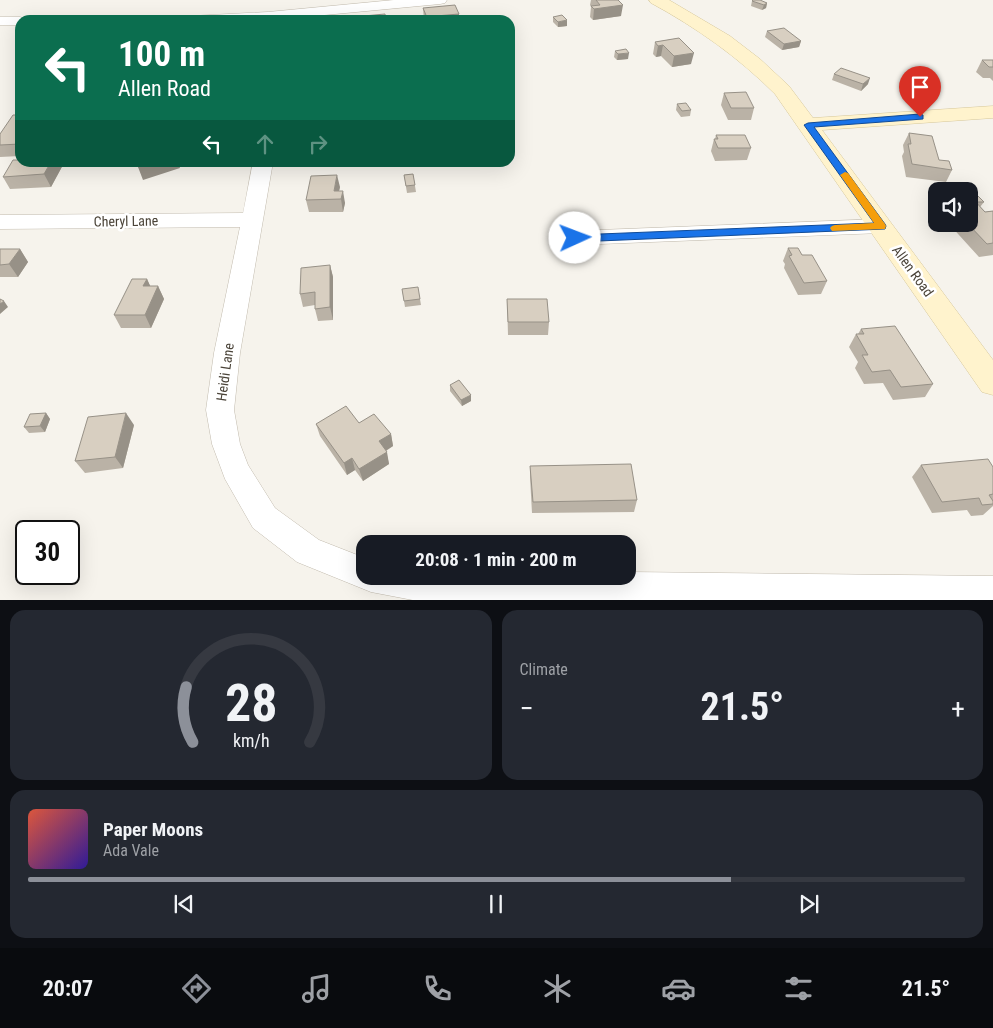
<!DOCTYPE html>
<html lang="en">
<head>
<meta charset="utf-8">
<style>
  :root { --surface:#171b24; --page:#242831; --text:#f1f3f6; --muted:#9ea1a6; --line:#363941; --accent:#8c9099 }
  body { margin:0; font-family:"Roboto Condensed",sans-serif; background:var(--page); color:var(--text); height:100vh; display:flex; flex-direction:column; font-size:19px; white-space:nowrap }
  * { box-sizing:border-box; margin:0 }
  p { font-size:16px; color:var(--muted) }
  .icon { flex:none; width:28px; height:28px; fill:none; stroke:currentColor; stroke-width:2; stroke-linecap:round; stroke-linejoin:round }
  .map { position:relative; height:600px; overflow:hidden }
  .side { display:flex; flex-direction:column; gap:10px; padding:10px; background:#0d0f14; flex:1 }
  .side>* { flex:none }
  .top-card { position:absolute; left:15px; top:15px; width:500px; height:152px; border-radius:15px; box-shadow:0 5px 20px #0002; background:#0b6e4f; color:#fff; overflow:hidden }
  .fabs { position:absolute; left:928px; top:182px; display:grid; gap:10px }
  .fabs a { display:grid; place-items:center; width:50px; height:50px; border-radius:10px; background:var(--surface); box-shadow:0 5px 20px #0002; font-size:25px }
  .speed { position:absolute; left:15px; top:520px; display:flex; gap:10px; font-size:25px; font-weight:700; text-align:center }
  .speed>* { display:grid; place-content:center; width:65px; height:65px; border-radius:50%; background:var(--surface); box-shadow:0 5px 20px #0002; line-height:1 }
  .speed .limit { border:2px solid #111; border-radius:8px; background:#fff; color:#111 }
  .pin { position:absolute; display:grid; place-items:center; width:42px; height:42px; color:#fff; margin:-51px -21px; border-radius:50% 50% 50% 0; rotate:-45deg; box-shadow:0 0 5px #0007 }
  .pin .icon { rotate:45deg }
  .me { position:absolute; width:55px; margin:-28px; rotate:88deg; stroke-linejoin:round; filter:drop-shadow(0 0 4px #0008) }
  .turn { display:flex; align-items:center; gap:18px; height:105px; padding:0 20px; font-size:22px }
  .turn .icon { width:65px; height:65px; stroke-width:2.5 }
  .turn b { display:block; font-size:35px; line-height:42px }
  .lanes { display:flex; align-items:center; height:48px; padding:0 20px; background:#0003; justify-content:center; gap:25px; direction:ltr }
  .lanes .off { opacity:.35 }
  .big { font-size:38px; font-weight:700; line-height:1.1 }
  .side .widget { flex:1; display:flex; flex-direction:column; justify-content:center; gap:8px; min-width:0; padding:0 18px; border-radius:15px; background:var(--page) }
  .side .dial { align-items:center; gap:0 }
  .dial svg { height:130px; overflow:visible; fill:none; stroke:var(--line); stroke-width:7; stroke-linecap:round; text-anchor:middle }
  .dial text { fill:var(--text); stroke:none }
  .song { display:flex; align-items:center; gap:15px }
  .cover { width:60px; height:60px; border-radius:8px; background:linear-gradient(135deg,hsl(10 70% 55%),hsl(250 70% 35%)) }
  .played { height:5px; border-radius:2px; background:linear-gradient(90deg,var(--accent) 75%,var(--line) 75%) }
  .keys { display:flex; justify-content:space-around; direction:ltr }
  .heat { display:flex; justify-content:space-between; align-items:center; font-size:28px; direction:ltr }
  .side .tiles { flex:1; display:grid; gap:10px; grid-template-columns:1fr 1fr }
  .widget:last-child { grid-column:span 2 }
  .trip { position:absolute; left:356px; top:535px; width:280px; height:50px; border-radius:15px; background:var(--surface); box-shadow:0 5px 20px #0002; font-weight:700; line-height:50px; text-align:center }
  .menu { display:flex; height:80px; justify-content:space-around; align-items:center; background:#090b0e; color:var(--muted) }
  .menu .icon { width:35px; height:35px }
  .menu .selected { color:var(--accent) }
  .menu b { font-size:22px; color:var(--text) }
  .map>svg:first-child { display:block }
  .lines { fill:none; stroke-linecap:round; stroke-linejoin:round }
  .street-casing { stroke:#c2bbae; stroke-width:1 }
  .secondary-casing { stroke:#d6c79b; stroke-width:1 }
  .street { fill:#fff; fill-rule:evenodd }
  .secondary { fill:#fff3cd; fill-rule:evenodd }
  .wall { fill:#bab2a6 }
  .shaded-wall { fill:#979187 }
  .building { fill:#d8cfc1; stroke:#979187 }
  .route { fill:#1a73e8; stroke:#114b97 }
  .slow { fill:#f59e0b }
  .labels { text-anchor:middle; stroke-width:5; stroke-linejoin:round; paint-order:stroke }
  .street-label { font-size:14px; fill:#4b4439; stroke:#fff }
</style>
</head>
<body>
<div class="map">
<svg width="993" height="601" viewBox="0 0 993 601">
  <rect width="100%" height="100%" fill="#f6f3ec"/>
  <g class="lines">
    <g class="street-casing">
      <path id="street" d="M394,0H447L445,3L440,4L272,20H184L186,17L191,16L268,12Z
        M0,17H20L27,20H20V25H0Z
        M253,162H273L240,353L234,410L240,444L248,465L275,508L319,540L365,558V576H628V572L993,576V601H418L371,592L297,562L253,528L225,479L212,444L206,410L214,353L240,227L0,229V215L243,213Z
        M881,219L889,221L892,226L889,231L881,233L575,245L567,243L564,238L567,233L575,231Z"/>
    </g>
    <g class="secondary-casing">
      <path id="secondary" d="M649,0H669L730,36L760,59L789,86L813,118L993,106V118L822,130L993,360V395L982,392L775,94C738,57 697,28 651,3Z"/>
    </g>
    <use href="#street" class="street"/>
    <use href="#secondary" class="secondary"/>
  </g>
  <path class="wall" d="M591,0H618L621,16L593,20L590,17L591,7L590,5Z
    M752,1L767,3L766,8L762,10L751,6Z
    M423,8L459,14V20H424Z
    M553,17L567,26L558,27L553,22Z
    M767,31L801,41L799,47L782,50L765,37Z
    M679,38L691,64L672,67L661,56L656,57L653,54L655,42Z
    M615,51L628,59L617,60L614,57Z
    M982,60H993V81L990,78H983L976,72Z
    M834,74L868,84L861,91L832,80Z
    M724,93L754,108L751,120H728L721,105Z
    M677,104L691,110L690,116L681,117L676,110Z
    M20,115V156L0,157V134Z
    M909,133L939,160L952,170L946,182L906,177L902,156L904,152L903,145Z
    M716,135L751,148L747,160L715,161L711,151L714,139H715Z
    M20,162H64V163L51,187L10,189L3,177Z
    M413,174L416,192L407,193L404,175Z
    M340,187L339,191L345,203L343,212H309L306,200Z
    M969,195L984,202L980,207L985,212L993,211V255L979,257L949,224H969Z
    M788,248L802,255L827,281L821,294L798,295L784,268L785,264L783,261Z
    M0,249H20L28,262L18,277H0Z
    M330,265L333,277V320L318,321L315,309V305L303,307L300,294Z
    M147,279L150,286H158L164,299L151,328H121L114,315Z
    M402,289L420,299L421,305L405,307Z
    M507,299L549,322L548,335H508Z
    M861,329L933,384L925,397L893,400L883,383L864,384L855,368L858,362L849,347L856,334H858Z
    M450,385L471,395V401L462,406L450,391Z
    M46,413L50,419L45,432L29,433L24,427Z
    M359,423L391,434L393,446L386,451L389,464L363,481L355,470L347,475L320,436L316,424Z
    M134,425L123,468L85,473L75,461Z
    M921,465L993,467V506L983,515L971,516L967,510L932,513L912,477Z
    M530,466L637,500L634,512L532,513L530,477Z"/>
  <path class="shaded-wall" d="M767,3L766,8L762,10L764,5Z
    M623,5L621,16L593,20L594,9Z
    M459,14V20H430L436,16Z
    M567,20V26L558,27V22Z
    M801,41L799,47L782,50L784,44Z
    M663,45L661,56L656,57L658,46Z
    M629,53L628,59L617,60L618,54Z
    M694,53L691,64L672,67L674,56Z
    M870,78L868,84L861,91L863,84Z
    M51,162H64V163L51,187L44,174Z
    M153,162H178L180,168L143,180L138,167Z
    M337,175L340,187L337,199L334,191Z
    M343,191L345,203L343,212L341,199Z
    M20,249L28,262L18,277L9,264Z
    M330,265L333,277V320L330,307Z
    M147,279L153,292L143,286Z
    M158,286L164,299L151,328L145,315Z
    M4,301L8,307L0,314V304Z
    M471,395V401L462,406L461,400Z
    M46,413L50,419L45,432L40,426Z
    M126,413L134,425L123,468L115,457Z
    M391,434L393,446L382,453L379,441Z
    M387,452L389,464L363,481L359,469Z
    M352,458L355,470L347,475L344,463Z"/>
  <path class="building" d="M596,0H618L623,5L594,9L591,6L600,5Z
    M753,0H760L767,3L764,5L752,1Z
    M455,5L459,14L436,16L437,19L430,20H428L423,8Z
    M385,14L386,20H354L353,17Z
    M562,15L567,20L558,22L553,17Z
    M784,28L801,41L784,44L767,31Z
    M679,38L694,53L674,56L663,45L658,46L655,42Z
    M626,49L629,53L618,54L615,51Z
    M982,60H993V67H989Z
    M841,68L870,78L863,84L834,74Z
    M746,92L754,108H731L724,93Z
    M686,103L691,110L682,111L677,104Z
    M13,115H20V144L0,145V134Z
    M909,133L932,136L939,160L949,161L952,170L912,164L908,144H911Z
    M716,135H745L751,148H718L714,139H718Z
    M13,160H20V162H51L44,174L3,177Z
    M136,162H153L138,167Z
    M413,174L415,185L406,186L404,175Z
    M337,175L334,191H343L341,199L306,200L311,176Z
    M969,195H977L984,202H976L973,199L969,200Z
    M973,199L985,212L993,211V243L987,244L968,224L969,200Z
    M788,248H798L802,255H812L827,281L804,283L789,256L792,255Z
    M0,249H20L9,264L0,265Z
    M330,265V307L315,309V292L300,294L301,268Z
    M132,279H147L143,286H158L145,315H114Z
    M418,287L420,299L404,301L402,289Z
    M0,299L4,301L0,304Z
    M507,299H547L549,322H508Z
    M895,326L933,384L901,387L890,370L872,372L862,355H868L856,334H864L861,329Z
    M459,380L471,395L461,400L450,385Z
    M346,406L359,423L374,414L391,434L379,441L387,452L359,469L352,458L344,463L316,424Z
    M46,413L40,426L24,427L30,414Z
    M126,413L115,457L75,461L88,417Z
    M988,459L993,467V494L989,495L993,501V504L982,505L979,498L942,502L921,465Z
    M631,464L637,500L533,502L530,466Z"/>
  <path class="route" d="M920,114L923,115V119L814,127L885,224L886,226L885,229L575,242L570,238L575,235L874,223L804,125L808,123Z"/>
  <path class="slow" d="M845,172L848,173L885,224L886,226L885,229L832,231L830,228L832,226L835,225L874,223L840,175Z"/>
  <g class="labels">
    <g class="street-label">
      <text transform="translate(126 221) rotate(-1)" y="5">Cheryl Lane</text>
      <text transform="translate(913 271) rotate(54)" y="5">Allen Road</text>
      <text transform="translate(225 372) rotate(-82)" y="5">Heidi Lane</text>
    </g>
  </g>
</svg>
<div class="fabs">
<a><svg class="icon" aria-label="sound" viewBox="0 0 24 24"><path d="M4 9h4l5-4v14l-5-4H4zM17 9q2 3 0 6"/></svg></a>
</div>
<div class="speed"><div class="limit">30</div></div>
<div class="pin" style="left:920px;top:117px;background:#d93025"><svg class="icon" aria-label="arrive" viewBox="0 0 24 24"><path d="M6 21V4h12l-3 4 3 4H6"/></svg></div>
<svg class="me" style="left:575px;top:238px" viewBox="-20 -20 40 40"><circle r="19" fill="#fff"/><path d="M0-13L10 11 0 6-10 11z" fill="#1a73e8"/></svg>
<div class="trip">20:08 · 1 min · 200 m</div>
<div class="top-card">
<div class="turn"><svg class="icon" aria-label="left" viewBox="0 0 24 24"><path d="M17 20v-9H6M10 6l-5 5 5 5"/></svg><div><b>100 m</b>Allen Road</div></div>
<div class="lanes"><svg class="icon" aria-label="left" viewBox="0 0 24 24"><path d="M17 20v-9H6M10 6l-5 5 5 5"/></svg><svg class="icon off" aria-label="ahead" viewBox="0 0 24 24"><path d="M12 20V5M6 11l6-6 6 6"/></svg><svg class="icon off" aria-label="right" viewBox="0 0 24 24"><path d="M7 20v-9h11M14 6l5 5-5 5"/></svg></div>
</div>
</div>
<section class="side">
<div class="tiles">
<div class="widget dial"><svg viewBox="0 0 100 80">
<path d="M14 69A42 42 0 1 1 86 69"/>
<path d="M14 69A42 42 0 0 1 10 35" stroke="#8c9099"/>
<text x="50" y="56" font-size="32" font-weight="700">28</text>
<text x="50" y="72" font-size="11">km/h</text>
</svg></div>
<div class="widget"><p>Climate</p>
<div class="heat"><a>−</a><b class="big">21.5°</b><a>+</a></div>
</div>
<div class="widget">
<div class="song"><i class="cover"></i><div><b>Paper Moons</b><p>Ada Vale</p></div></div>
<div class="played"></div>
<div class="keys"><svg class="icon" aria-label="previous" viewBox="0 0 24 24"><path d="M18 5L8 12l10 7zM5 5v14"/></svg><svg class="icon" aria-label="pause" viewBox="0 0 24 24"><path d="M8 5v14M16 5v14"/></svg><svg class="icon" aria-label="next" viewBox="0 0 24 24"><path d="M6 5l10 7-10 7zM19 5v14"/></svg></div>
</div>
</div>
</section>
<nav class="menu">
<b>20:07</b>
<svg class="icon selected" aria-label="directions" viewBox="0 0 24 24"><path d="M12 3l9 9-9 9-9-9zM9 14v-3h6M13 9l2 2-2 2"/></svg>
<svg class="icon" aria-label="music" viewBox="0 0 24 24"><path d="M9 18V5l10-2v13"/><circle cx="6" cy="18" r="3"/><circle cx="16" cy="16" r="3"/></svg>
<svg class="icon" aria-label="phone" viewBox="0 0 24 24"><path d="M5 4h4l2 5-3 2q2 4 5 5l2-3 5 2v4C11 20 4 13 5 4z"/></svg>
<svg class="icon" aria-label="climate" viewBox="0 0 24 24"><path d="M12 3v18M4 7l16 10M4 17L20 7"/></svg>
<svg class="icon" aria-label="car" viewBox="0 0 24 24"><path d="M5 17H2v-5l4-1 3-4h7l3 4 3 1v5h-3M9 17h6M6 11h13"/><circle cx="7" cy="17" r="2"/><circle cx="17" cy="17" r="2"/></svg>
<svg class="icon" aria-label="filters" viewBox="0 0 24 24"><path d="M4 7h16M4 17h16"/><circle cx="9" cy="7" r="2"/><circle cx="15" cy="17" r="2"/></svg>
<b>21.5°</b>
</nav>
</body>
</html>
